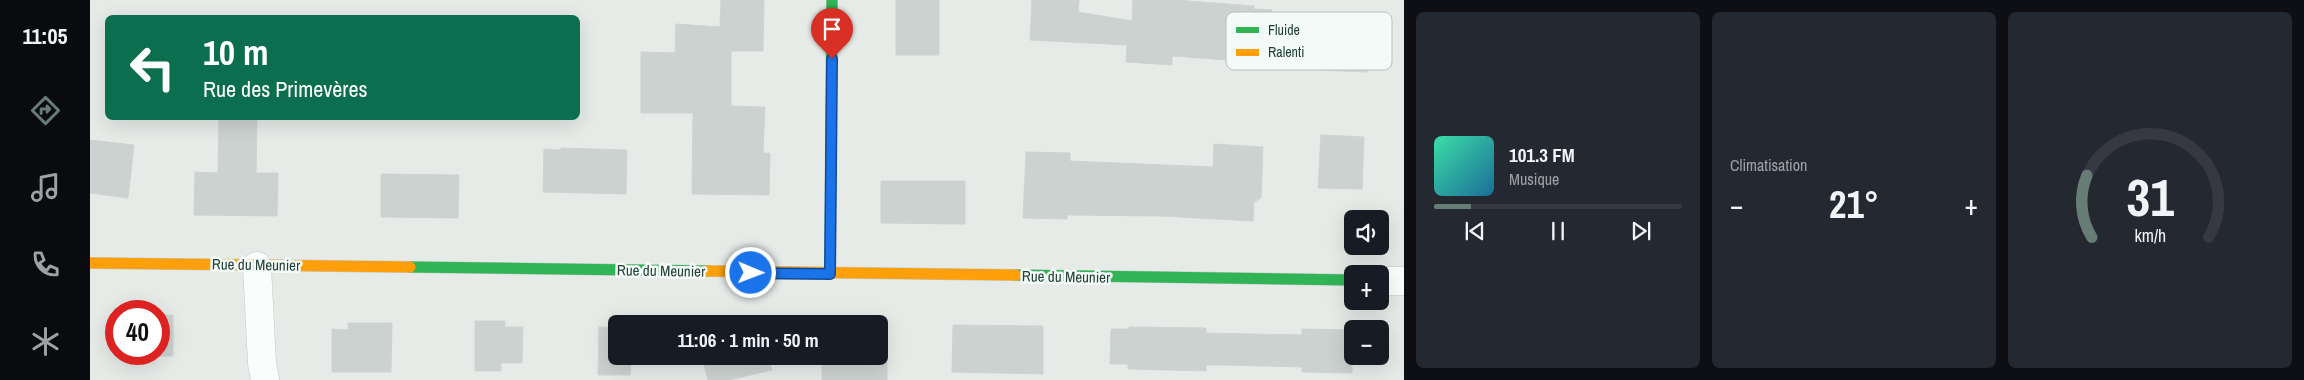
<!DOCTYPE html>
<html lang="fr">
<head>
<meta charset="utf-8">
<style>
  :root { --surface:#171b24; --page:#242831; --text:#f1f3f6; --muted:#9ea1a6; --line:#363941; --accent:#667c75 }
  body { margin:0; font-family:"Archivo Narrow",sans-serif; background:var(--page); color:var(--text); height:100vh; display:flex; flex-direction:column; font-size:19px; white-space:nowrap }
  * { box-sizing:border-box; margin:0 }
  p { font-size:16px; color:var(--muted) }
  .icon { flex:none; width:28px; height:28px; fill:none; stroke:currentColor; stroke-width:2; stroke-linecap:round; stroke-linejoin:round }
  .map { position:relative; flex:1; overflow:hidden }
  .side { display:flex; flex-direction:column; gap:12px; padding:12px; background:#0d0f14; width:900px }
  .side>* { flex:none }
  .banner { position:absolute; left:15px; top:15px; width:475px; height:105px; border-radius:8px; box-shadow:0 5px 20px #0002; background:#0b6e4f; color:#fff; overflow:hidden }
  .buttons { position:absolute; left:1254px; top:210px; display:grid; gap:10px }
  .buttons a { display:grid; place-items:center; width:45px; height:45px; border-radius:8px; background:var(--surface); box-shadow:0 5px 20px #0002; font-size:25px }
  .speed { position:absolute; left:15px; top:300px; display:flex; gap:10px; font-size:25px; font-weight:700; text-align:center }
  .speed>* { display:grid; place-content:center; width:65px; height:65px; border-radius:50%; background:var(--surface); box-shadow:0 5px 20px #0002; line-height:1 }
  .speed .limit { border:8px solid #d22; background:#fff; color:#111 }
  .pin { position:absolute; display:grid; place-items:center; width:42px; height:42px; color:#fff; margin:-51px -21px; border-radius:50% 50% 50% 0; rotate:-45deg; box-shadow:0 0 5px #0007 }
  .pin .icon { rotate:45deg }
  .me { position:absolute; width:55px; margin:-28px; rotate:91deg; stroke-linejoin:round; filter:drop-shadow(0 0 4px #0008) }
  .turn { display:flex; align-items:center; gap:18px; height:105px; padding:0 15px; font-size:22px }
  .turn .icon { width:65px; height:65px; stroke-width:2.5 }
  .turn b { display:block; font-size:35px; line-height:42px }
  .big { font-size:38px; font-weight:800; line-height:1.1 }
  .side .tile { flex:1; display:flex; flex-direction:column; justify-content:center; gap:8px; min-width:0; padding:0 18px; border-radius:8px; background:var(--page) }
  .side .dial { align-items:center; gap:0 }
  .dial svg { height:130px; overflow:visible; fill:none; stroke:var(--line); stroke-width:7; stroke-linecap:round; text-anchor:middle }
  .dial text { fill:var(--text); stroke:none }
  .song { display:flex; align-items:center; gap:15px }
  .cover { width:60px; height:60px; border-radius:8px; background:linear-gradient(135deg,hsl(160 70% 55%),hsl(200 70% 35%)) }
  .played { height:5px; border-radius:2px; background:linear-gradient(90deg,var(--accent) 15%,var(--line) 15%) }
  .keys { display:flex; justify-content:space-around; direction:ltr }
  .heat { display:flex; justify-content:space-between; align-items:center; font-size:28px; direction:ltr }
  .side .tiles { flex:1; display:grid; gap:12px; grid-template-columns:repeat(3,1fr) }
  .trip { position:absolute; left:518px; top:315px; width:280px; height:50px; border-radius:8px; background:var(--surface); box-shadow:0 5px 20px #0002; font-weight:800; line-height:50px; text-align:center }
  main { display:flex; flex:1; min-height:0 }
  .tab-bar { display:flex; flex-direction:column; width:90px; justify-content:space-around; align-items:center; background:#090b0e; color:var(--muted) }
  .tab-bar .icon { width:35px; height:35px }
  .tab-bar .current { color:var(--accent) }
  .tab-bar b { font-size:22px; color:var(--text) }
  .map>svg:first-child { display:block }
  .building { fill:#ccd2d0; stroke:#ced4d1 }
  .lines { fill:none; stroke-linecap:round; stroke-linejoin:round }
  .street-casing { stroke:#c3c8c5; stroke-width:29 }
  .fast-casing { stroke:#c1c9c5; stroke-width:12 }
  .slow-casing { stroke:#c1c9c5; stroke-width:12 }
  .street { stroke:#fbfcfc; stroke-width:28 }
  .fast { stroke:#30b455; stroke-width:11 }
  .slow { stroke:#ff9f0a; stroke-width:11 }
  .route-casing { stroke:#114b97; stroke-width:12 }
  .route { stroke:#1a73e8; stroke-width:9 }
  .labels { text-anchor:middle; stroke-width:5; stroke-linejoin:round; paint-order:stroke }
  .street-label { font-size:15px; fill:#214037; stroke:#f4faf7 }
  .key { fill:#f4faf7; stroke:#b5c2bd; stroke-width:1 }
  .key-label { font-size:14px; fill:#214037 }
</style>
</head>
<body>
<main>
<nav class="tab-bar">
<b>11:05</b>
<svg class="icon current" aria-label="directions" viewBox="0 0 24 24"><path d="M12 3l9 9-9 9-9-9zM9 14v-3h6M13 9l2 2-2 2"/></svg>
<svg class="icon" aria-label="music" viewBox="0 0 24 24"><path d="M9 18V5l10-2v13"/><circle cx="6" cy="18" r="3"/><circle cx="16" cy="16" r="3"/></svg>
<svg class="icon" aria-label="phone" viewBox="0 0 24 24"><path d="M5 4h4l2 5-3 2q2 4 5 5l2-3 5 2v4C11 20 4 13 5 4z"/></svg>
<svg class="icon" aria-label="climate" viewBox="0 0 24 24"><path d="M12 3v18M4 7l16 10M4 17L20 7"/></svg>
</nav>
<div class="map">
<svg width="1314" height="380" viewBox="0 0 1314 380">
  <rect width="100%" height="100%" fill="#e6ebe8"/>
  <path class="building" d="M631,0H674L673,51H641V106L675,107L673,153H680L679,195L602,194L603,113H551V52L585,53L586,24L630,27Z
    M806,0H849V55H806Z
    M942,0H989L988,12L1042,21L1043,0H1086L1164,6V9L1182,10L1179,63L1082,56V65L1036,62L1037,45L940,40Z
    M1235,20L1279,22L1277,72L1232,70Z
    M129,118H167L166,173H188L187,216L104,215L105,172L128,173Z
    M1231,135L1274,137L1272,189L1228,188Z
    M0,140L44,145L38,198L0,193Z
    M1124,144L1173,147L1171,198L1164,202L1163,221L1071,216L977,215V219L933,218L936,152L980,153V161L1123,167Z
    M471,148L537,150L536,194L453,192L454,149L471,150Z
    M291,174L369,175L368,218L291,217Z
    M791,181H875V224L791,223Z
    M36,307L67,308V311H36Z
    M69,315H83V356H35V354H69Z
    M385,321H415V327H433L432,363H411V371H385Z
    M258,323H302L301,372H242V329L258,330Z
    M789,324H797V380H732V356H789Z
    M863,325L953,326V374L862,372Z
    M509,327H526V356H541L540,375H508Z
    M1039,327L1116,328V333L1212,335V329L1262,330V373L1212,372V367L1134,365H1116V371L1038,369V364H1020L1021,329H1039Z
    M612,356H678L682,370L639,380H618Z"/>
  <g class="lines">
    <g class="street-casing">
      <path id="street" d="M167,266L172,363L175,380
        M1290,281H1314"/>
    </g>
    <g class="fast-casing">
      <path id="fast" d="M320,267L616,271
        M740,274L742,0
        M926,275L1262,280"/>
    </g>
    <g class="slow-casing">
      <path id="slow" d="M0,263L320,267
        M616,271L926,275"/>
    </g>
    <use href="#street" class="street"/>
    <use href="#fast" class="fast"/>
    <use href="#slow" class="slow"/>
  </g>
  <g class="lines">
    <g class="route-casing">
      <path id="route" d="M661,273L740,274L742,59"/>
    </g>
    <use href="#route" class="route"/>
  </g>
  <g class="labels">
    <g class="street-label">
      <text transform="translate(166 265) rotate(1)" y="5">Rue du Meunier</text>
      <text transform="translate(571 271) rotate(1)" y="5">Rue du Meunier</text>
      <text transform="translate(976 277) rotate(1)" y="5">Rue du Meunier</text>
    </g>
  </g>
  <rect x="1136" y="12" width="166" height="58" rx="8" class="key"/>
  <rect x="1146" y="27" width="23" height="6" fill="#30b455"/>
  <rect x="1146" y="49" width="23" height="7" fill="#ff9f0a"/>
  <g class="key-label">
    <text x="1178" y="35">Fluide</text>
    <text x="1178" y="57">Ralenti</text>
  </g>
</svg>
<div class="buttons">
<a><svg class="icon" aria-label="sound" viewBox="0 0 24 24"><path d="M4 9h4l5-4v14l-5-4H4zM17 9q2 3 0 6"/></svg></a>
<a>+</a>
<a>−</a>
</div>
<div class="speed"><div class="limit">40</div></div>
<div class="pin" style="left:742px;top:59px;background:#d93025"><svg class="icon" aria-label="arrive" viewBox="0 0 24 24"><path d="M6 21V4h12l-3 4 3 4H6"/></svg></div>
<svg class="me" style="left:661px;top:273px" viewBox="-20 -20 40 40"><circle r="17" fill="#1a73e8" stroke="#fff" stroke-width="3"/><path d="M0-11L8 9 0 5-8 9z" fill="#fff"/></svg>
<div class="trip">11:06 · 1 min · 50 m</div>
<div class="banner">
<div class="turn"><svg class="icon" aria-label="left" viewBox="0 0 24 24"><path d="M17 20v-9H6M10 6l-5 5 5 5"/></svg><div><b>10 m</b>Rue des Primevères</div></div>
</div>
</div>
<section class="side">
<div class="tiles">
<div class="tile">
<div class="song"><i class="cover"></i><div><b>101.3 FM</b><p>Musique</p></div></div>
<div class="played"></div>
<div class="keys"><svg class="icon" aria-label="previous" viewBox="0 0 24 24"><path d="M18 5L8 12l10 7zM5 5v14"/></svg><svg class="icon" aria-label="pause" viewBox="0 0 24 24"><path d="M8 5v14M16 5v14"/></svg><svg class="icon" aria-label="next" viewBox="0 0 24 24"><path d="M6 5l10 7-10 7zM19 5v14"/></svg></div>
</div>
<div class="tile"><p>Climatisation</p>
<div class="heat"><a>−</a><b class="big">21°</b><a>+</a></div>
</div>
<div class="tile dial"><svg viewBox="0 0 100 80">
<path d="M14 69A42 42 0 1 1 86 69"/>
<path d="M14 69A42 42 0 0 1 11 31" stroke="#667c75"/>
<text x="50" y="56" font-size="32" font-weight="700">31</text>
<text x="50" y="72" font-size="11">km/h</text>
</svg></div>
</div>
</section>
</main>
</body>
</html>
